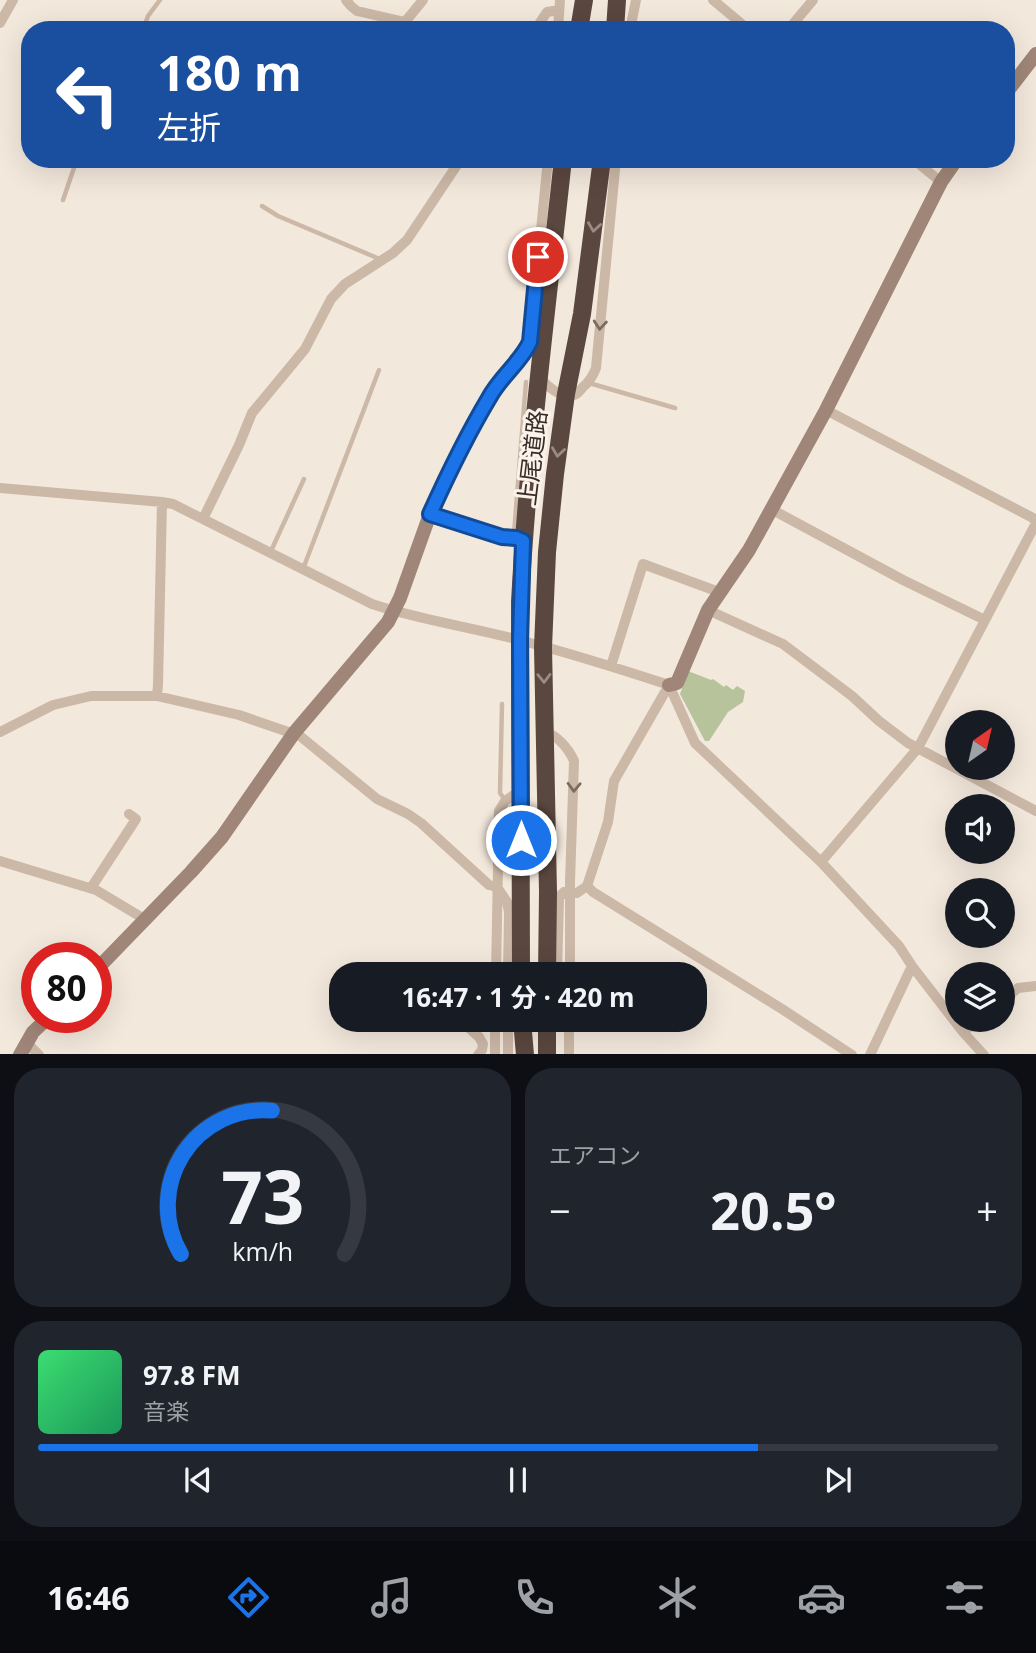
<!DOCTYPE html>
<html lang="ja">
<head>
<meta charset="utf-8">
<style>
  :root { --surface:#171b24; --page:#20242c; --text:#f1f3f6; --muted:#9ea1a6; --line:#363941; --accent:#1a73e8 }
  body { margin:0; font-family:"Open Sans","Noto Sans JP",sans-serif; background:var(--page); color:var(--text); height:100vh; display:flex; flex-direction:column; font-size:26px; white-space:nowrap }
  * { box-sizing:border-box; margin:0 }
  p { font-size:23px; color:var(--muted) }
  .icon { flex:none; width:38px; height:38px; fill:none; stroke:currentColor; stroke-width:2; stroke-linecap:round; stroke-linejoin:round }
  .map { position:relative; height:1054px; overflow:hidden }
  .drawer { display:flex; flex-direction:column; gap:14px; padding:14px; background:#0d0f14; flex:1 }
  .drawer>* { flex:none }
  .hud { position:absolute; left:21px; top:21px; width:994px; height:147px; border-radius:28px; box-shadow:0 7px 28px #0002; background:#1a4fa0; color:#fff; overflow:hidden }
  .needle { width:46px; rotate:34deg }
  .fabs { position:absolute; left:945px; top:710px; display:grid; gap:14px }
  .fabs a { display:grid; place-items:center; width:70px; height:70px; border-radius:50%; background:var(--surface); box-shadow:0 7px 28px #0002; font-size:35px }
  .speed { position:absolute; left:21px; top:942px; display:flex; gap:14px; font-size:35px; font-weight:700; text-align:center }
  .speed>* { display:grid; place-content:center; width:91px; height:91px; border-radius:50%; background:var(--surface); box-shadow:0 7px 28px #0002; line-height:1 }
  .speed .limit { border:10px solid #d22; background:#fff; color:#111 }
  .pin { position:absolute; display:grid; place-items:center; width:60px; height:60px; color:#fff; margin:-30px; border:4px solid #fff; border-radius:50%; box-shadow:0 2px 7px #0007 }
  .me { position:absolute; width:77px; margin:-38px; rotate:0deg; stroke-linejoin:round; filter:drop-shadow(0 0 5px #0008) }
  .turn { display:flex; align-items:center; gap:24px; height:147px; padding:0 21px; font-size:32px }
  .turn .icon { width:91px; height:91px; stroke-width:2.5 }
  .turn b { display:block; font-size:49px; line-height:60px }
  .big { font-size:52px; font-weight:700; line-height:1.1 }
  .drawer .widget { flex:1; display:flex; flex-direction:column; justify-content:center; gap:10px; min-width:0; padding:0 24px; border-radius:28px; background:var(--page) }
  .drawer .dial { align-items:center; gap:0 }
  .dial svg { height:182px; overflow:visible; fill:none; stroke:var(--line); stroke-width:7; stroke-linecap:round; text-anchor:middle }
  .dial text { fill:var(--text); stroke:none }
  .song { display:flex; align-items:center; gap:21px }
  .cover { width:84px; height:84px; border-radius:10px; background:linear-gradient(135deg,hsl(140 70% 55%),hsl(150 70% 35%)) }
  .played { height:7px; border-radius:4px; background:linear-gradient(90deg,var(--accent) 75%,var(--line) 75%) }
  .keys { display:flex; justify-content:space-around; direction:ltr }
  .heat { display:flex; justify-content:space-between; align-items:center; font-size:38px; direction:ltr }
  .drawer .tiles { flex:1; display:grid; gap:14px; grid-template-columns:1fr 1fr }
  .widget:last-child { grid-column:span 2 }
  .trip { position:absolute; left:329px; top:962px; width:378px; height:70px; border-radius:28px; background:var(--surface); box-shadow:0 7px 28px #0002; font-weight:700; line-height:70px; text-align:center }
  .tabs { display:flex; height:112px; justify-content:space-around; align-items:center; background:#090b0e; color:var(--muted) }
  .tabs .icon { width:49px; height:49px }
  .tabs .current { color:var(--accent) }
  .tabs b { font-size:32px; color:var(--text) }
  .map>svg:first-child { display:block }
  .green { fill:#b6c39b }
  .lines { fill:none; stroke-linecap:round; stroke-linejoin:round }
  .lane { stroke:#ccb8a7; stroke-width:4.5 }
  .street { stroke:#ccb8a7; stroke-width:10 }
  .secondary { stroke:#a08678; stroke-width:14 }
  .highway { stroke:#5a473f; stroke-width:18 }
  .oneway { stroke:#9a8b83 }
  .oneway2 { stroke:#7b6c61 }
  .route-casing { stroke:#114b97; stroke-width:18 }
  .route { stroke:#1a73e8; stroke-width:12 }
  .labels { text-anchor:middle; stroke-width:6; stroke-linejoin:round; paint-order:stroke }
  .street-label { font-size:24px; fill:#382d28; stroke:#fbf2e9 }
</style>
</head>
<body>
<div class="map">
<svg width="1036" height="1055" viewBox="0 0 1036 1055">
  <rect width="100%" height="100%" fill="#f3e8dc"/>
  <path class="green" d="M688,671L711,680L713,679L724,687L726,685L733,690L737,686L745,691L743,702L728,712L709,741H705L680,694Z"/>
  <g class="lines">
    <path class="lane" d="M143,30L148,16L160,0
      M63,200L77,159
      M262,206L278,216L382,260
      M589,383L675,408
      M516,538L514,534L526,382
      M271,551L304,479
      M303,569L379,370
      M502,704L500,793L505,800"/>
    <path class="street" d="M346,0L351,6L357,11L405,22L423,0
      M713,0L749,30
      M405,22L408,27L413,30
      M0,23L13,0
      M535,30L547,12L559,10
      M558,30L560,0
      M630,30L636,0
      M788,30L813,0
      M913,159L941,182
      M525,353L530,342L548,159
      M539,377C546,385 562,400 574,395C578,394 580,390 583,387C589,382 593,376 596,368L616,159
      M0,488L162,502L173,504L372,604C420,620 471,627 519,640C570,653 620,669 669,685L695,743L821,862L899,946L912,966L963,1032L984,1055
      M771,509L903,580L985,620
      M430,514L502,537L516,538
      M203,519L239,445L252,413L305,349L331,299L345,284L393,253L407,240L461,159
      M708,610L783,644L852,696L879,721L908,743L1036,811
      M611,666L643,564L719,592
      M157,696L158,685L162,502
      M0,732L53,705L91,696H157L239,715L300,736L377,799L408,814L421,823L489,885L497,887L507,902L509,912L508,975
      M545,732C557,735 569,749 574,761L570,882V975
      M0,861L96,890L146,920
      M821,862L918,748L1036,523L1033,518L826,410
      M587,886L593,892L782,1009L852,1055
      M91,888L136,819L129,814
      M496,975L499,811L505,801L521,790
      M557,975L559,897L564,892L577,893L587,886L608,822L614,781L669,685
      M1003,1001L1018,988L1036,986
      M460,1020L479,1037L483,1044L482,1050L478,1055
      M495,1020V1055
      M963,1032L978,1020
      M27,1043L39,1055
      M508,1055V1020
      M569,1055V1020
      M870,1055L912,966"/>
    <path class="secondary" d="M1006,93L1036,54
      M669,685L677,683L708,610L749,550L826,410L941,182L957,159
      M96,970L191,872L222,837L294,733L388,622L400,598L430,514L457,456L490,396L509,369L525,353
      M20,1055L33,1032L49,1017"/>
    <path class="highway" d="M579,30L584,0
      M615,30L617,0
      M521,975L520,602C528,454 547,307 563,159
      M547,975L548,892L543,647L547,552L555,474L566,394L582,314L602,159
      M522,1020L525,1055
      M547,1055V1020"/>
  </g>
  <defs><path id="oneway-chevron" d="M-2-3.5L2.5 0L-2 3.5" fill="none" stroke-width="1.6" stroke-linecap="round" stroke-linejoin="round" transform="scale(1.75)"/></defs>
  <g class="oneway">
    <use href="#oneway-chevron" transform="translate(594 227) rotate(98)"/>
    <use href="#oneway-chevron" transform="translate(558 452) rotate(98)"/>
    <use href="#oneway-chevron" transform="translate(544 678) rotate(89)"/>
  </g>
  <g class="oneway2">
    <use href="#oneway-chevron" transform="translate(600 325) rotate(95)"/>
    <use href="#oneway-chevron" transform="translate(574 787) rotate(92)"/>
  </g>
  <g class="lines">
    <g class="route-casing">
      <path id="route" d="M521,840L520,640L523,541L516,538L502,537L430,514C448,474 467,435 489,398C500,377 521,362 530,342L538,257"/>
    </g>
    <use href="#route" class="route"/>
  </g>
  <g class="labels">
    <g class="street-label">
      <text transform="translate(533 458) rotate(-83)" y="8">上尾道路</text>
    </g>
  </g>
</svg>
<div class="fabs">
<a><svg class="needle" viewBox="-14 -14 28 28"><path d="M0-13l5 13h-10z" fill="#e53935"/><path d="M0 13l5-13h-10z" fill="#9ea1a6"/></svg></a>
<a><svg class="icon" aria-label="sound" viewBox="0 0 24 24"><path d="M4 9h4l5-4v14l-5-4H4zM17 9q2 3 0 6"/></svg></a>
<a><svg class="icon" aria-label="search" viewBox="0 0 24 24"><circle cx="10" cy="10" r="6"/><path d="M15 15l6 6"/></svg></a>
<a><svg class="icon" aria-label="layers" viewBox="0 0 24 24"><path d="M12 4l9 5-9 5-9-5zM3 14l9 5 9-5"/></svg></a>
</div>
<div class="speed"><div class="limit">80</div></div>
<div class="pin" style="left:538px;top:257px;background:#d93025"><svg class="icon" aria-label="arrive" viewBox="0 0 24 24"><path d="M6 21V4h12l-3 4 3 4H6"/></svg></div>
<svg class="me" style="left:521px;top:840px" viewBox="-20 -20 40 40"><circle r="17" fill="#1a73e8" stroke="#fff" stroke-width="3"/><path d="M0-11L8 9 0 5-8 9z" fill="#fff"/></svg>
<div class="trip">16:47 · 1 分 · 420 m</div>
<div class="hud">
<div class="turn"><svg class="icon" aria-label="left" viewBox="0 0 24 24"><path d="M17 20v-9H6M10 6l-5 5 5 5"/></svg><div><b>180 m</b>左折</div></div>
</div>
</div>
<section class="drawer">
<div class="tiles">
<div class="widget dial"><svg viewBox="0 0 100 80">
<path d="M14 69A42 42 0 1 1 86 69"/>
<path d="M14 69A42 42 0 0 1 54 6" stroke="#1a73e8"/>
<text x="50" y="56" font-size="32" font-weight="700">73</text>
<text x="50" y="72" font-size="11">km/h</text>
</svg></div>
<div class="widget"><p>エアコン</p>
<div class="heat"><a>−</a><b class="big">20.5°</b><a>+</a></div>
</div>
<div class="widget">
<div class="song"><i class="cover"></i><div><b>97.8 FM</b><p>音楽</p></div></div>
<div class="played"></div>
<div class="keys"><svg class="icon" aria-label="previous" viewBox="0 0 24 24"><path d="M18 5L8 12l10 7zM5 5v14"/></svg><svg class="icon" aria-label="pause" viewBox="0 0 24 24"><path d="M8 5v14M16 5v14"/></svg><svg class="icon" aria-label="next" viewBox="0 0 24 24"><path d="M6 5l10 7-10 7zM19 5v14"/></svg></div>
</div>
</div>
</section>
<nav class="tabs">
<b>16:46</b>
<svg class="icon current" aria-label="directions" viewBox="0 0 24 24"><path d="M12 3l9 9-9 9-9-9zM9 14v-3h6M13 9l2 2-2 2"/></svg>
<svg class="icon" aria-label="music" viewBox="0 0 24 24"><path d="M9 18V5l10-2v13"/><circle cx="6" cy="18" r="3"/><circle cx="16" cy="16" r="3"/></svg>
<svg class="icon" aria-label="phone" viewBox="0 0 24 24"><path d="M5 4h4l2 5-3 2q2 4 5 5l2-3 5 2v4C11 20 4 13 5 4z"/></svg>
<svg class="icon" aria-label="climate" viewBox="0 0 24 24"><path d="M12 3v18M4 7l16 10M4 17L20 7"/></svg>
<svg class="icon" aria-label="car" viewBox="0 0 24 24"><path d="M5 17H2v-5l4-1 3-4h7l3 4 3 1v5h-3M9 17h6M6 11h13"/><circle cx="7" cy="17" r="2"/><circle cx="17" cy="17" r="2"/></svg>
<svg class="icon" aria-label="filters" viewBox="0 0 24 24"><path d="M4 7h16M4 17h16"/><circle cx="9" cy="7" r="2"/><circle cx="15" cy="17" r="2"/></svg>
</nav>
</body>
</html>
